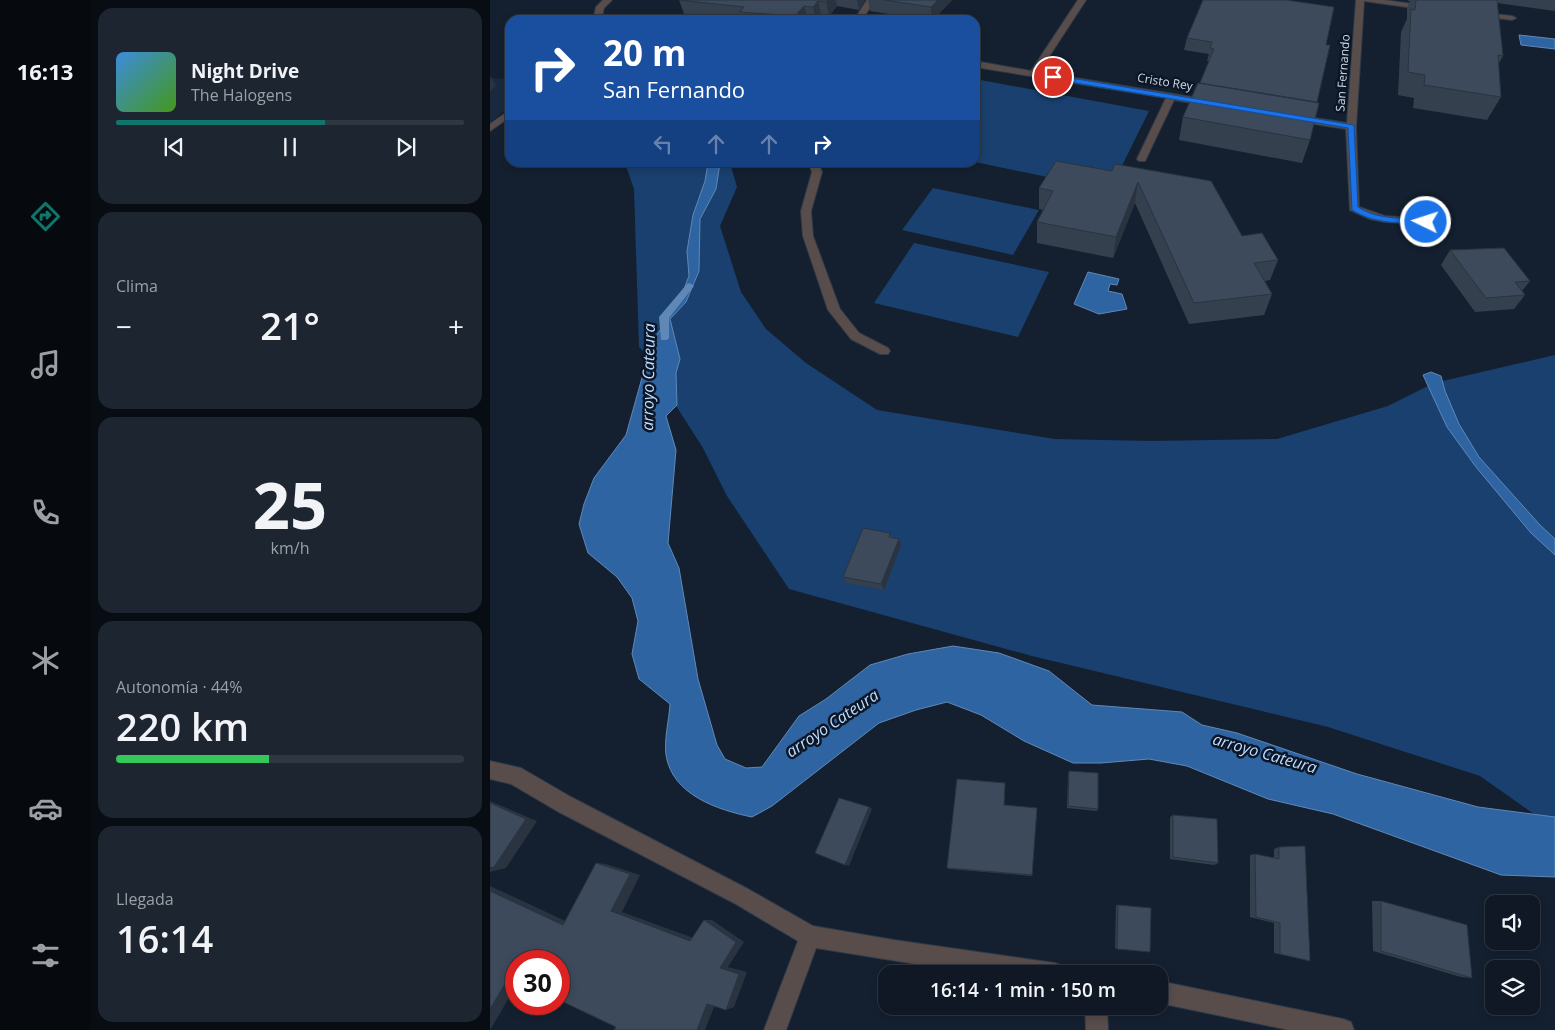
<!DOCTYPE html>
<html lang="es">
<head>
<meta charset="utf-8">
<style>
  :root { --surface:#0f1824; --page:#1d2531; --text:#f1f3f6; --muted:#9ba0a6; --line:#2f3741; --accent:#0f766e }
  body { margin:0; font-family:"Open Sans",sans-serif; background:var(--page); color:var(--text); height:100vh; display:flex; flex-direction:column; font-size:19px; white-space:nowrap }
  * { box-sizing:border-box; margin:0 }
  p { font-size:16px; color:var(--muted) }
  .icon { flex:none; width:28px; height:28px; fill:none; stroke:currentColor; stroke-width:2; stroke-linecap:round; stroke-linejoin:round }
  .map { position:relative; flex:1; overflow:hidden }
  .side { display:flex; flex-direction:column; gap:8px; padding:8px; background:#080d14; width:400px }
  .side>* { flex:none }
  .guide { position:absolute; left:15px; top:15px; width:475px; height:152px; border-radius:15px; box-shadow:0 2px 8px #0003,0 0 0 1px var(--line); background:#1a4fa0; color:#fff; overflow:hidden }
  .fabs { position:absolute; left:995px; top:895px; display:grid; gap:10px }
  .fabs a { display:grid; place-items:center; width:55px; height:55px; border-radius:10px; background:var(--surface); box-shadow:0 2px 8px #0003,0 0 0 1px var(--line); font-size:25px }
  .speed { position:absolute; left:15px; top:950px; display:flex; gap:10px; font-size:25px; font-weight:700; text-align:center }
  .speed>* { display:grid; place-content:center; width:65px; height:65px; border-radius:50%; background:var(--surface); box-shadow:0 2px 8px #0003,0 0 0 1px var(--line); line-height:1 }
  .speed .limit { border:8px solid #d22; background:#fff; color:#111 }
  .pin { position:absolute; display:grid; place-items:center; width:42px; height:42px; color:#fff; margin:-21px; border:2px solid #fff; border-radius:50%; box-shadow:0 1px 5px #0007 }
  .me { position:absolute; width:55px; margin:-28px; rotate:274deg; stroke-linejoin:round; filter:drop-shadow(0 0 4px #0008) }
  .turn { display:flex; align-items:center; gap:18px; height:105px; padding:0 15px; font-size:22px }
  .turn .icon { width:65px; height:65px; stroke-width:2.5 }
  .turn b { display:block; font-size:35px; line-height:42px }
  .lanes { display:flex; align-items:center; height:48px; padding:0 15px; background:#0003; justify-content:center; gap:25px; direction:ltr }
  .lanes .off { opacity:.35 }
  .big { font-size:38px; font-weight:600; line-height:1.1 }
  .side .card { flex:1; display:flex; flex-direction:column; justify-content:center; gap:8px; min-width:0; padding:0 18px; border-radius:15px; background:var(--page) }
  .side .dial { align-items:center; gap:0 }
  .dial b { font-size:65px; line-height:1 }
  .song { display:flex; align-items:center; gap:15px }
  .cover { width:60px; height:60px; border-radius:8px; background:linear-gradient(135deg,hsl(210 70% 55%),hsl(100 70% 35%)) }
  .played { height:5px; border-radius:2px; background:linear-gradient(90deg,var(--accent) 60%,var(--line) 60%) }
  .keys { display:flex; justify-content:space-around; direction:ltr }
  .heat { display:flex; justify-content:space-between; align-items:center; font-size:28px; direction:ltr }
  .charge { height:8px; border-radius:4px; background:linear-gradient(90deg,#34c759 44%,var(--line) 0) }
  .trip { position:absolute; left:388px; top:965px; width:290px; height:50px; border-radius:15px; background:var(--surface); box-shadow:0 2px 8px #0003,0 0 0 1px var(--line); font-weight:600; line-height:50px; text-align:center }
  main { display:flex; flex:1; min-height:0 }
  .menu { display:flex; flex-direction:column; width:90px; justify-content:space-around; align-items:center; background:#060a0e; color:var(--muted) }
  .menu .icon { width:35px; height:35px }
  .menu .selected { color:var(--accent) }
  .menu b { font-size:22px; color:var(--text) }
  .map>svg:first-child { display:block }
  .built { fill:#1a2a3e }
  .green { fill:#19406e }
  .water { fill:#2f64a2; stroke:#6088b6 }
  .lines { fill:none; stroke-linecap:round; stroke-linejoin:round }
  .stream { fill:#6088b6; fill-rule:evenodd }
  .lane-casing { stroke:#2f3a49; stroke-width:2 }
  .street-casing { stroke:#2f3a49; stroke-width:2 }
  .lane { fill:#584d4a; fill-rule:evenodd }
  .street { fill:#584d4a; fill-rule:evenodd }
  .wall { fill:#34404e }
  .shaded-wall { fill:#2a3440 }
  .building { fill:#3c4a5b; stroke:#2a3440 }
  .route { fill:#1a73e8; stroke:#114b97 }
  .labels { text-anchor:middle; stroke-width:5; stroke-linejoin:round; paint-order:stroke }
  .far-street-label { font-size:12px; fill:#d2dbe5; stroke:#0b1726 }
  .water-label { font-size:16px; font-style:italic; fill:#bfdbff; stroke:#0b1726 }
</style>
</head>
<body>
<main>
<nav class="menu">
<b>16:13</b>
<svg class="icon selected" aria-label="directions" viewBox="0 0 24 24"><path d="M12 3l9 9-9 9-9-9zM9 14v-3h6M13 9l2 2-2 2"/></svg>
<svg class="icon" aria-label="music" viewBox="0 0 24 24"><path d="M9 18V5l10-2v13"/><circle cx="6" cy="18" r="3"/><circle cx="16" cy="16" r="3"/></svg>
<svg class="icon" aria-label="phone" viewBox="0 0 24 24"><path d="M5 4h4l2 5-3 2q2 4 5 5l2-3 5 2v4C11 20 4 13 5 4z"/></svg>
<svg class="icon" aria-label="climate" viewBox="0 0 24 24"><path d="M12 3v18M4 7l16 10M4 17L20 7"/></svg>
<svg class="icon" aria-label="car" viewBox="0 0 24 24"><path d="M5 17H2v-5l4-1 3-4h7l3 4 3 1v5h-3M9 17h6M6 11h13"/><circle cx="7" cy="17" r="2"/><circle cx="17" cy="17" r="2"/></svg>
<svg class="icon" aria-label="filters" viewBox="0 0 24 24"><path d="M4 7h16M4 17h16"/><circle cx="9" cy="7" r="2"/><circle cx="15" cy="17" r="2"/></svg>
</nav>
<section class="side">
<div class="card">
<div class="song"><i class="cover"></i><div><b>Night Drive</b><p>The Halogens</p></div></div>
<div class="played"></div>
<div class="keys"><svg class="icon" aria-label="previous" viewBox="0 0 24 24"><path d="M18 5L8 12l10 7zM5 5v14"/></svg><svg class="icon" aria-label="pause" viewBox="0 0 24 24"><path d="M8 5v14M16 5v14"/></svg><svg class="icon" aria-label="next" viewBox="0 0 24 24"><path d="M6 5l10 7-10 7zM19 5v14"/></svg></div>
</div>
<div class="card"><p>Clima</p>
<div class="heat"><a>−</a><b class="big">21°</b><a>+</a></div>
</div>
<div class="card dial"><b>25</b><p>km/h</p></div>
<div class="card"><p>Autonomía · 44%</p><b class="big">220 km</b><div class="charge"></div></div>
<div class="card"><p>Llegada</p><b class="big">16:14</b></div>
</section>
<div class="map">
<svg width="1065" height="1030" viewBox="0 0 1065 1030">
  <rect width="100%" height="100%" fill="#142030"/>
  <path class="built" d="M0,78L20,79V106L0,122Z"/>
  <path class="green" d="M485,79L659,111L620,190L485,162Z
    M135,163H240L247,187L230,226L251,292L276,329L316,363L387,410L565,439L661,441L787,439L898,406L944,383L1065,355V829L990,776L838,727L542,656L299,589L237,496L213,448L181,398L171,369L149,347L144,189Z
    M443,188L549,210L523,255L412,230Z
    M424,243L559,272L528,337L384,303Z"/>
  <path class="water" d="M1029,35L1065,39V49L1031,45Z
    M218,163H230L226,189L210,219L209,271L196,302L180,319L190,359L186,373L187,405L176,416L186,450L178,543L189,568L208,679L227,745L235,759L256,768L272,767L309,716L336,699L380,665L418,654L463,646L509,653L559,671L602,705L692,712L712,725L747,733L867,774L988,807L1065,817V877L1011,875L843,814L778,799L697,766L659,759L611,763H583L534,741L491,715L457,702L426,710L389,723L282,806L262,817C228,810 182,795 176,755C174,739 179,720 180,704L149,679L142,654L148,621L142,598L127,577L98,553L89,524L94,504L104,478L136,435L155,367L165,338L190,299L199,276L197,251L203,215L215,181Z
    M598,272L629,279L627,285L620,284L618,291L632,294L637,309L609,314L584,304Z
    M941,372L951,376L955,391L969,424L989,457L1050,525L1065,539V555L1041,533L986,467L957,427L933,375Z"/>
  <g class="lines">
    <path class="stream" d="M200,283L204,286L179,318V338L177,340H171L169,317L197,284Z"/>
    <g class="lane-casing">
      <path id="lane" d="M318,162H328L332,172L321,211L323,236L350,309L369,333L398,348L400,351L398,354H390L361,339L338,310L313,236L311,211L322,172Z"/>
    </g>
    <g class="street-casing">
      <path id="street" d="M113,0H122L114,8L111,20H103L106,7Z
        M377,0H385L372,20H364Z
        M588,0H596L549,72L720,100L725,103L720,106L684,100L655,161H649L647,159L676,98L485,67V61L541,71Z
        M866,0H894L938,6L942,8L938,10L874,1L866,127L869,207L895,216L952,220L956,221L957,223L956,225L895,222L880,219L860,210L856,129L805,121L800,118L805,115L857,123Z
        M985,12L1022,16L1026,18L1022,20L988,16L984,14Z
        M20,110V117L0,131V124Z
        M0,761L31,768L81,797L258,889L323,926L404,940L565,963L573,966L576,974H488L326,948L296,1030H274L308,941L244,903L67,811L21,784L0,779Z
        M669,981L853,1019L861,1022L864,1030H799L669,1003Z
        M595,1006H617L618,1030H596Z"/>
    </g>
    <use href="#lane" class="lane"/>
    <use href="#street" class="street"/>
  </g>
  <path class="wall" d="M189,0H375L369,10L347,6L339,16L331,15L327,20H248L194,14Z
    M378,0H462L443,20H435L380,11Z
    M918,0H1065V11L1007,3L1013,56L1008,65L1011,97L997,120L923,108L924,98L908,95L911,32L917,19V8L920,1H918Z
    M697,38L836,45L827,102L820,140L812,163L689,140L693,117L710,83L719,61H717L719,54L694,50Z
    M625,164L752,236L788,260L780,280L775,281L782,294L774,315L699,324L645,203L623,258L547,243V222L553,210L549,209V188L622,171Z
    M960,250L1040,281L1032,291L1035,295L1024,309L985,312L951,265Z
    M400,533L402,537L409,539L411,545L394,590L356,583L353,577Z
    M579,771L608,809L607,811L577,808L578,775Z
    M515,783L514,805L547,808L542,876L459,869L457,868Z
    M683,815L728,863L724,865L680,859V817Z
    M789,847L820,961L784,953V923L760,917V855L765,854L784,858V849Z
    M882,901H891L982,978L971,977L883,951Z
    M626,905H628L627,949L625,948Z"/>
  <path class="shaded-wall" d="M338,0H346L347,6L339,16L336,2Z
    M367,0H375L369,10Z
    M448,0H462L443,20H442L441,7Z
    M328,1L331,15L326,20L323,7Z
    M314,6L318,20H306L305,16Z
    M0,76L6,86L0,91Z
    M648,182L645,203L623,258L626,237Z
    M409,539L411,545L394,590L391,584Z
    M0,801L47,821L16,868L0,872Z
    M379,807L382,809L359,866L355,865Z
    M106,863L116,864L150,875L132,912L209,940L200,941L121,911Z
    M0,886L84,925H73L0,891Z
    M214,920H222L254,942L238,967L257,972L244,1007L236,1010L230,968Z
    M26,975V986L0,1030V1009L20,976Z
    M226,1002L215,1030H207L217,1004Z"/>
  <path class="building" d="M189,0H338L336,2L328,1L323,7L314,6L305,16L250,12L254,7Z
    M394,0H448L441,7Z
    M713,0H796L844,7L836,45H840L827,102L710,83L724,49L720,48L722,42L697,38Z
    M926,0H1007L1013,56L1008,55L1011,97L934,85L935,75L918,72L921,9L925,10Z
    M708,83L829,103L820,140L693,117Z
    M566,161L622,171L625,164L721,181L752,236L772,233L788,260L764,263L782,294L704,303L648,182L626,237L547,222L563,191L549,188Z
    M1014,248L1040,281L1025,282L1035,295L996,298L960,250Z
    M373,528L400,533L399,537L409,539L391,584L353,577Z
    M579,771L608,773V809L578,806Z
    M467,779L515,783L514,805L547,808L542,875L457,868Z
    M349,798L379,807L355,865L325,853Z
    M0,803L36,819L4,867L0,868Z
    M683,815L727,819L728,863L683,857Z
    M815,846L820,961L790,954V923L766,917L765,854L789,859V847Z
    M106,863L140,874L121,911L200,941L214,920L246,942L230,968L249,974L236,1010L217,1004L207,1030H124L126,1027L69,1000V961H26V979L20,976L0,1009V891L73,925Z
    M891,901L977,925L982,978L891,951Z
    M628,905L661,908L660,952L627,949Z"/>
  <path class="route" d="M563,75L864,125L868,207C888,220 913,218 936,219L940,222L936,224C910,223 884,224 862,210L858,128L561,79L560,77Z"/>
  <g class="labels">
    <g class="far-street-label">
      <text transform="translate(853 73) rotate(-86)" y="4">San Fernando</text>
      <text transform="translate(675 82) rotate(9)" y="4">Cristo Rey</text>
    </g>
    <g class="water-label">
      <text transform="translate(158 377) rotate(-89)" y="6">arroyo Cateura</text>
      <text transform="translate(342 723) rotate(-34)" y="6">arroyo Cateura</text>
      <text transform="translate(775 753) rotate(16)" y="6">arroyo Cateura</text>
    </g>
  </g>
</svg>
<div class="fabs">
<a><svg class="icon" aria-label="sound" viewBox="0 0 24 24"><path d="M4 9h4l5-4v14l-5-4H4zM17 9q2 3 0 6"/></svg></a>
<a><svg class="icon" aria-label="layers" viewBox="0 0 24 24"><path d="M12 4l9 5-9 5-9-5zM3 14l9 5 9-5"/></svg></a>
</div>
<div class="speed"><div class="limit">30</div></div>
<div class="pin" style="left:563px;top:77px;background:#d93025"><svg class="icon" aria-label="arrive" viewBox="0 0 24 24"><path d="M6 21V4h12l-3 4 3 4H6"/></svg></div>
<svg class="me" style="left:936px;top:222px" viewBox="-20 -20 40 40"><circle r="17" fill="#1a73e8" stroke="#fff" stroke-width="3"/><path d="M0-11L8 9 0 5-8 9z" fill="#fff"/></svg>
<div class="trip">16:14 · 1 min · 150 m</div>
<div class="guide">
<div class="turn"><svg class="icon" aria-label="right" viewBox="0 0 24 24"><path d="M7 20v-9h11M14 6l5 5-5 5"/></svg><div><b>20 m</b>San Fernando</div></div>
<div class="lanes"><svg class="icon off" aria-label="left" viewBox="0 0 24 24"><path d="M17 20v-9H6M10 6l-5 5 5 5"/></svg><svg class="icon off" aria-label="ahead" viewBox="0 0 24 24"><path d="M12 20V5M6 11l6-6 6 6"/></svg><svg class="icon off" aria-label="ahead" viewBox="0 0 24 24"><path d="M12 20V5M6 11l6-6 6 6"/></svg><svg class="icon" aria-label="right" viewBox="0 0 24 24"><path d="M7 20v-9h11M14 6l5 5-5 5"/></svg></div>
</div>
</div>
</main>
</body>
</html>
